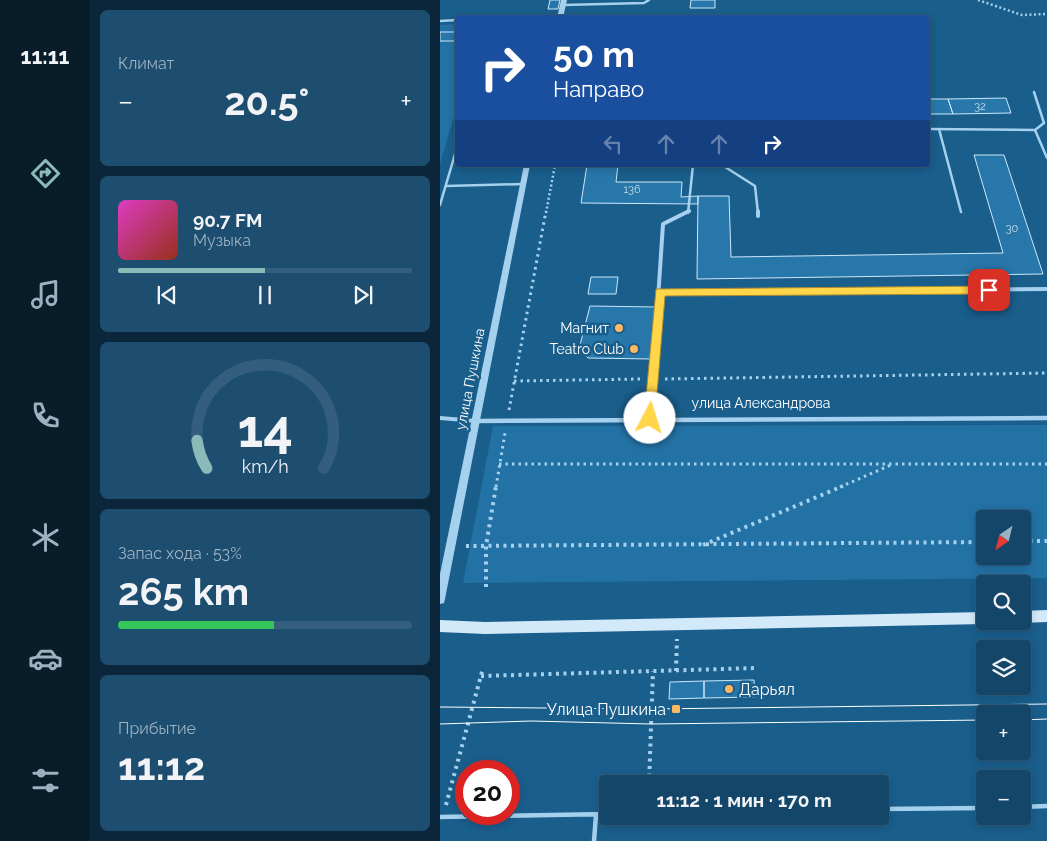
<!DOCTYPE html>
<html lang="ru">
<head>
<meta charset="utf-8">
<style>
  :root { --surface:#144669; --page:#1d4d6f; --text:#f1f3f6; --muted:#9db1c0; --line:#335e7d; --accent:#8bbbb9 }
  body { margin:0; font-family:Raleway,sans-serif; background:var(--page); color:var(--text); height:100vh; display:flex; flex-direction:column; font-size:19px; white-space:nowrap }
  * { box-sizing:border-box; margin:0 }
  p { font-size:16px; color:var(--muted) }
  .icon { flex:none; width:28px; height:28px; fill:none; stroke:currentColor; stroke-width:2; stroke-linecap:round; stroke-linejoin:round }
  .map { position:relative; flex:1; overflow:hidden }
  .sheet { display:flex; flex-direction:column; gap:10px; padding:10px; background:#0b263a; width:350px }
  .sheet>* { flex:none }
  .banner { position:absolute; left:15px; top:15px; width:475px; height:152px; border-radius:5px; box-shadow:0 2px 8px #0003,0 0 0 1px var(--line); background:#1a4fa0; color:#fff; overflow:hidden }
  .needle { width:32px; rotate:215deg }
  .tools { position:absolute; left:536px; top:510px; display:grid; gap:10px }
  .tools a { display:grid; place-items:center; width:55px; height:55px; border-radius:5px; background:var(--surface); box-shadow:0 2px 8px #0003,0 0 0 1px var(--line); font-size:25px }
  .speed { position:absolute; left:15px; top:760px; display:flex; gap:10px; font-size:25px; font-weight:700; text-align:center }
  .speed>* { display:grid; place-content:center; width:65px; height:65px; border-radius:50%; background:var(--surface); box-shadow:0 2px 8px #0003,0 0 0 1px var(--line); line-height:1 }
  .speed .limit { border:8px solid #d22; background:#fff; color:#111 }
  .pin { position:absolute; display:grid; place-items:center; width:42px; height:42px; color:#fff; margin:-21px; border-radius:10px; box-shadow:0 2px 8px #0006 }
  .me { position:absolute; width:55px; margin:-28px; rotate:5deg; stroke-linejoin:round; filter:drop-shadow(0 0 4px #0008) }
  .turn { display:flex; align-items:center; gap:18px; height:105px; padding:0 15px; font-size:22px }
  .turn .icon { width:65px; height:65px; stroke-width:2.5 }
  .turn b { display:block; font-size:35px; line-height:42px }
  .lanes { display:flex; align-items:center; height:48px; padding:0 15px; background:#0003; justify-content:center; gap:25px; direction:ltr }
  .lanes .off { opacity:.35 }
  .big { font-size:38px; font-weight:700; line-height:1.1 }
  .sheet .widget { flex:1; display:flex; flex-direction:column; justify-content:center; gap:8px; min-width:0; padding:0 18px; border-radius:8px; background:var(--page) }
  .sheet .dial { align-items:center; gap:0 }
  .dial svg { height:130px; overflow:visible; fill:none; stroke:var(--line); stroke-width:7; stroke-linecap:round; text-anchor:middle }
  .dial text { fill:var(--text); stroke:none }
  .song { display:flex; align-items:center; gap:15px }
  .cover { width:60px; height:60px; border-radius:8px; background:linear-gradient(135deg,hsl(310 70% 55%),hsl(10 70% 35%)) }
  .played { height:5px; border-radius:2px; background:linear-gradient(90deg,var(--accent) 50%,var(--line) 50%) }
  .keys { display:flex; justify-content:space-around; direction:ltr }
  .heat { display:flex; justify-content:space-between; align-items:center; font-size:28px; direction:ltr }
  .charge { height:8px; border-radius:4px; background:linear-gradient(90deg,#34c759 53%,var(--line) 0) }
  .trip { position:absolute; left:159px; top:775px; width:290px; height:50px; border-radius:5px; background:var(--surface); box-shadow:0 2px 8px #0003,0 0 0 1px var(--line); font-weight:700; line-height:50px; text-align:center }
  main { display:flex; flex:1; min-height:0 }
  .tabs { display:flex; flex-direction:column; width:90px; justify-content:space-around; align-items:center; background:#081c2a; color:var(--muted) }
  .tabs .icon { width:35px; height:35px }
  .tabs .active { color:var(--accent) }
  .tabs b { font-size:22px; color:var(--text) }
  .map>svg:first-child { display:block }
  .green { fill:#2372a5; fill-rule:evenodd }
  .building { fill:#2877aa; stroke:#cbe8fa }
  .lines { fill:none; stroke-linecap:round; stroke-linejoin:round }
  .path-far2 { stroke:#a5d1ee; stroke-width:2.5; stroke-dasharray:2 2.5; stroke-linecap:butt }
  .path-far1 { stroke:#a5d1ee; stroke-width:3; stroke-dasharray:2.5 4; stroke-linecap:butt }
  .path { stroke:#a5d1ee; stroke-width:4; stroke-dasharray:3 4.5; stroke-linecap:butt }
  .service-far2 { stroke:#a5d1ee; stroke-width:2.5 }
  .service-far1 { stroke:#a5d1ee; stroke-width:4 }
  .service { stroke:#a5d1ee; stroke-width:4.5 }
  .minor { stroke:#a5d1ee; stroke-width:4.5 }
  .tertiary { fill:#a5d1ee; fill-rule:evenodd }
  .secondary { fill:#d2e9fa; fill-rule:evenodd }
  .tram { stroke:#fff; stroke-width:1 }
  .route { fill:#ffd54a; stroke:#a68a30 }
  .poi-dot { fill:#ffb862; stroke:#1a5e8c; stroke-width:2 }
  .labels { text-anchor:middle; stroke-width:5; stroke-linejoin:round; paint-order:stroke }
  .number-label { font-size:11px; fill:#c9ddea }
  .poi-label { font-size:14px; fill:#fff; stroke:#1a5e8c; text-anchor:end }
  .street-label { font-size:14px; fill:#fff; stroke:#1a5e8c }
  .near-poi-label { font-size:16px; fill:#fff; stroke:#1a5e8c; text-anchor:start }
</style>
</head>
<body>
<main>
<nav class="tabs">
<b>11:11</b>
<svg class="icon active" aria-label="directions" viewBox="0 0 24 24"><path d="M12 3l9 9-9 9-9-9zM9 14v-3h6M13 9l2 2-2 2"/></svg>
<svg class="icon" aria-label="music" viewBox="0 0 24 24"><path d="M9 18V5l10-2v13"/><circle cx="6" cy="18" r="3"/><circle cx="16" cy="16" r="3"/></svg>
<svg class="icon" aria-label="phone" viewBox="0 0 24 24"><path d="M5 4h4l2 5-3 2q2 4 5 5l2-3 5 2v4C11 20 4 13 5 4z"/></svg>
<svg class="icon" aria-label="climate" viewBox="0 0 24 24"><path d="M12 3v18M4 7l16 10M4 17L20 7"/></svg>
<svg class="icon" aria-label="car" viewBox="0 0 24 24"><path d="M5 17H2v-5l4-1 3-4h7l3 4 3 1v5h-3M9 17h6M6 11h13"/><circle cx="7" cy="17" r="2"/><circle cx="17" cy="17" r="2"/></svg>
<svg class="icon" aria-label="filters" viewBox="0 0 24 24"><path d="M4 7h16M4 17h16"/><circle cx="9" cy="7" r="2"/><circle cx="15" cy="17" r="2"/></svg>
</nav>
<section class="sheet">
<div class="widget"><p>Климат</p>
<div class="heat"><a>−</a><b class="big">20.5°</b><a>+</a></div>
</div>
<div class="widget">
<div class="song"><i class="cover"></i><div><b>90.7 FM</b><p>Музыка</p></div></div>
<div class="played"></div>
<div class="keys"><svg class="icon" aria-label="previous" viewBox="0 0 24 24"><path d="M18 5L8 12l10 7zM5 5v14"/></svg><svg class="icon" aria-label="pause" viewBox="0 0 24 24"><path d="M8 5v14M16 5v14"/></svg><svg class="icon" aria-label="next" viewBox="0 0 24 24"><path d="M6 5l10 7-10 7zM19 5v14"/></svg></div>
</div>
<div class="widget dial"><svg viewBox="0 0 100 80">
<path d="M14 69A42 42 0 1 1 86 69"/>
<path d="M14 69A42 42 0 0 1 8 52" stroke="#8bbbb9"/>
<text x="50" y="56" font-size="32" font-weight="700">14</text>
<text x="50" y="72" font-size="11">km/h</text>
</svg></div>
<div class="widget"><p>Запас хода · 53%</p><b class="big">265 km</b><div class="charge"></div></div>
<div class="widget"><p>Прибытие</p><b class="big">11:12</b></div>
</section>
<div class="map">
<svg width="607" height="841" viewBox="0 0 607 841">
  <rect width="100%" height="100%" fill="#1a5e8c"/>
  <path class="green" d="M17,24V106L0,164V25Z
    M607,425V578L23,583L53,426ZM545,519H582V556H545Z"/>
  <path class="building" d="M110,0H120L118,9H108Z
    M251,0H275V8H250Z
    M0,32H18V41H0Z
    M566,98L571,113L513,114L508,99Z
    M488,99H508L513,114H488Z
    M534,155H564L603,274L257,279L258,196H289L291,257L563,253Z
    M147,165H178L176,182H242L241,197L258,196V204L141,203Z
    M151,277H178L176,294H148Z
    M150,306L217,307L211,359L148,358L139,349Z
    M314,680L315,697L264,698V681Z
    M264,681V698L229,699L230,682Z"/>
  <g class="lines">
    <path class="path-far2" d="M538,0L582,15L607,14
      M106,213L115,165"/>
    <path class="path-far1" d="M225,379L607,373
      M74,381L201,379
      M69,410L106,211
      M59,464H607
      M56,487L65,433
      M400,487L451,465"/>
    <path class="path" d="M582,541H607
      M263,545L403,486
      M26,546L545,542
      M46,587V546L56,486
      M236,671L237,639
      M41,676L317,668
      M209,784L213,671
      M6,805L43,668"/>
    <path class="service-far2" d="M123,5L204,3L209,0
      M102,18L120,17
      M0,21L18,20
      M488,129L595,130L604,123L594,92
      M499,129L521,212
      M595,130L607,158
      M282,165L315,186L318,213
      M6,186L83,184
      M0,205L18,144
      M248,213L253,165"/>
    <path class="service-far1" d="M318,211V216
      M220,292L607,289
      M0,418L36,421
      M210,419L223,224L249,211"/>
    <path class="service" d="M582,807L607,806
      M440,809L545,808
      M0,817L168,814
      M154,841L156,815"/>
    <path class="minor" d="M36,421L607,418"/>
    <path class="tertiary" d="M121,0H127L123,18H117Z
      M84,165H90L5,599L4,603L0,604V574Z"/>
    <path class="secondary" d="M607,610V622L582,623L578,621H582V611Z
      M545,612V621H550L545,624L45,634L0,632V620L45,622Z"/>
    <path class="tram" d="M0,707L211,709L607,704
      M582,720L607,719
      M0,724L91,721L211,724L545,720"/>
  </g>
  <path class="route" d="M549,286L554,290L549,294L225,296L215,418L210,423L204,418L216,289Z"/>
  <g class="poi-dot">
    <circle cx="179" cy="328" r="5"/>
    <circle cx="194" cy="349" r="5"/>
    <circle cx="289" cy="689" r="5"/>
    <rect x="231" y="704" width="10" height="10" rx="2.5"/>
  </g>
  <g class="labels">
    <g class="number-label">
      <text x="540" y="110">32</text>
      <text x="192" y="193">136</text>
      <text x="572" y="232">30</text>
    </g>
    <g class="poi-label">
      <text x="169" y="333">Магнит</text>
      <text x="184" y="354">Teatro Club</text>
    </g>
    <g class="street-label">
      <text transform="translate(30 379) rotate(-79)" y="5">улица Пушкина</text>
      <text x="321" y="408">улица Александрова</text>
    </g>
    <g class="near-poi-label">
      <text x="299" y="695">Дарьял</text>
      <text x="226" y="715" text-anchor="end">Улица Пушкина</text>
    </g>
  </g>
</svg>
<div class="tools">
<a><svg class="needle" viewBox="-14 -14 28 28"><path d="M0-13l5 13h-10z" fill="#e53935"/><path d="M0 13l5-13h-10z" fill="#9db1c0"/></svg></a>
<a><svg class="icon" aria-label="search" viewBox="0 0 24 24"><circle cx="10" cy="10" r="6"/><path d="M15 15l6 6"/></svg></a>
<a><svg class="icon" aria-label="layers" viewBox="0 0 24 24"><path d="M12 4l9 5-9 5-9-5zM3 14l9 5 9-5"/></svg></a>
<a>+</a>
<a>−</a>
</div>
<div class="speed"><div class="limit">20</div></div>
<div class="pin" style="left:549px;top:290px;background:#d93025"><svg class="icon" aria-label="arrive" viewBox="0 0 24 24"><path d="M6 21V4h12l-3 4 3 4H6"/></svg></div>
<svg class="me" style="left:210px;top:418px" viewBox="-20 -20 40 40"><circle r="19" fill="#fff"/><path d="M0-13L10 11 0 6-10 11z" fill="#ffd54a"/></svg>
<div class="trip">11:12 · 1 мин · 170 m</div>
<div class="banner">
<div class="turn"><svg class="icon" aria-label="right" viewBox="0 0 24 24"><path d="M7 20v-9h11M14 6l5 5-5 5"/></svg><div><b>50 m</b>Направо</div></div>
<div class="lanes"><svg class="icon off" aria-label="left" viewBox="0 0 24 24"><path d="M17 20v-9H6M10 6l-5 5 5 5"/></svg><svg class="icon off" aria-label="ahead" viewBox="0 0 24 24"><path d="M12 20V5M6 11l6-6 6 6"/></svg><svg class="icon off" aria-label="ahead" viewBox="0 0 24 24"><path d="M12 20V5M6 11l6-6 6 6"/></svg><svg class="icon" aria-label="right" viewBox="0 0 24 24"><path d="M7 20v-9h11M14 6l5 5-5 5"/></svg></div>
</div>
</div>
</main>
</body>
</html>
